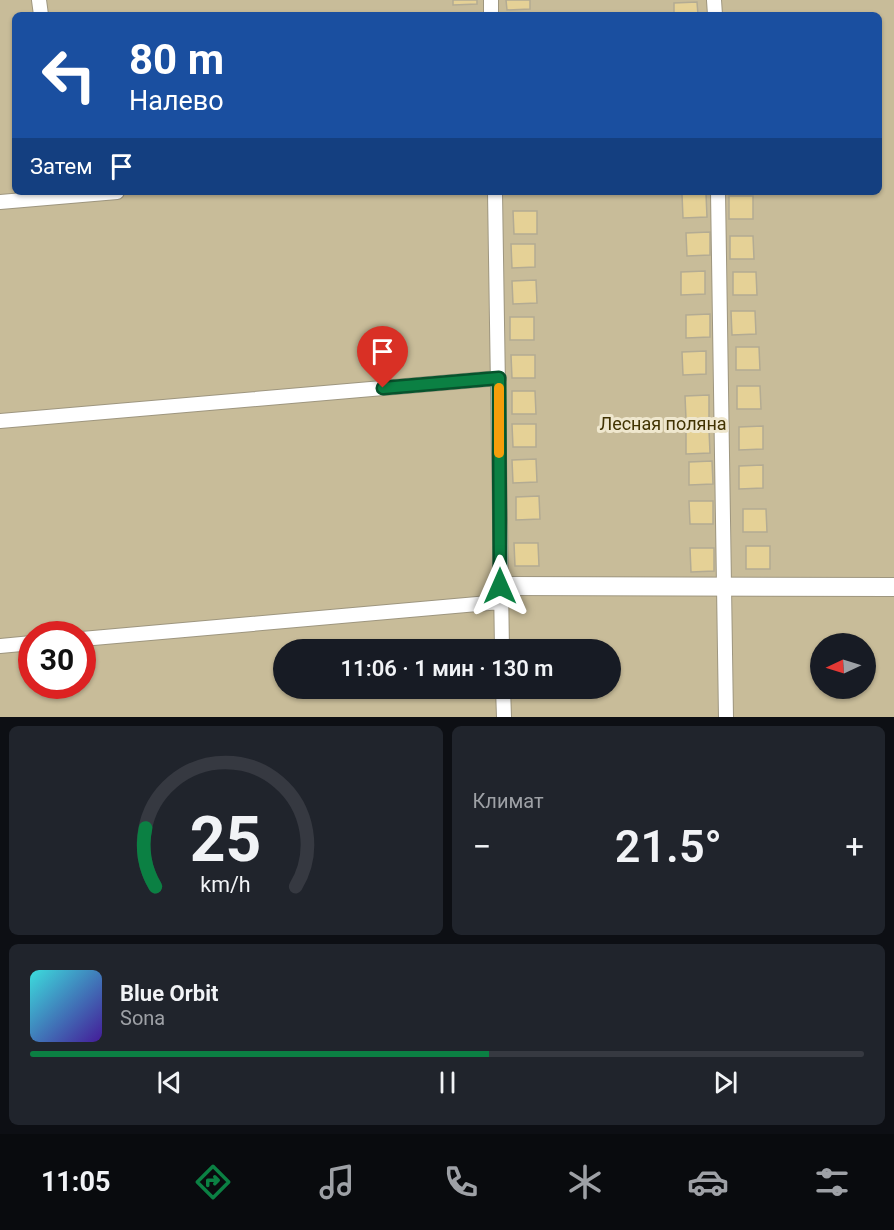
<!DOCTYPE html>
<html lang="ru">
<head>
<meta charset="utf-8">
<style>
  :root { --surface:#171b24; --page:#20242c; --text:#f1f3f6; --muted:#9ea1a6; --line:#363941; --accent:#0b8043 }
  body { margin:0; font-family:Roboto,sans-serif; background:var(--page); color:var(--text); height:100vh; display:flex; flex-direction:column; font-size:22px; white-space:nowrap }
  * { box-sizing:border-box; margin:0 }
  p { font-size:20px; color:var(--muted) }
  .icon { flex:none; width:33px; height:33px; fill:none; stroke:currentColor; stroke-width:2; stroke-linecap:round; stroke-linejoin:round }
  .map { position:relative; height:717px; overflow:hidden }
  .panel { display:flex; flex-direction:column; gap:9px; padding:9px; background:#0d0f14; flex:1 }
  .panel>* { flex:none }
  .guide { position:absolute; left:12px; top:12px; width:870px; height:183px; border-radius:9px; box-shadow:0 2px 4px #0004; background:#1a4fa0; color:#fff; overflow:hidden }
  .needle { width:39px; rotate:266deg }
  .buttons { position:absolute; left:810px; top:633px; display:grid; gap:12px }
  .buttons a { display:grid; place-items:center; width:66px; height:66px; border-radius:50%; background:var(--surface); box-shadow:0 2px 4px #0004; font-size:30px }
  .speed { position:absolute; left:18px; top:621px; display:flex; gap:12px; font-size:30px; font-weight:700; text-align:center }
  .speed>* { display:grid; place-content:center; width:78px; height:78px; border-radius:50%; background:var(--surface); box-shadow:0 2px 4px #0004; line-height:1 }
  .speed .limit { border:9px solid #d22; background:#fff; color:#111 }
  .pin { position:absolute; display:grid; place-items:center; width:51px; height:51px; color:#fff; margin:-62px -26px; border-radius:50% 50% 50% 0; rotate:-45deg; box-shadow:0 0 6px #0007 }
  .pin .icon { rotate:45deg }
  .me { position:absolute; width:66px; margin:-33px; rotate:0deg; stroke-linejoin:round; filter:drop-shadow(0 0 4px #0008) }
  .turn { display:flex; align-items:center; gap:21px; height:126px; padding:0 18px; font-size:27px }
  .turn .icon { width:78px; height:78px; stroke-width:2.5 }
  .turn b { display:block; font-size:42px; line-height:51px }
  .then { display:flex; align-items:center; height:57px; padding:0 18px; background:#0003; gap:12px; font-size:22px }
  .big { font-size:45px; font-weight:600; line-height:1.1 }
  .panel .tile { flex:1; display:flex; flex-direction:column; justify-content:center; gap:9px; min-width:0; padding:0 21px; border-radius:9px; background:var(--page) }
  .panel .dial { align-items:center; gap:0 }
  .dial svg { height:156px; overflow:visible; fill:none; stroke:var(--line); stroke-width:7; stroke-linecap:round; text-anchor:middle }
  .dial text { fill:var(--text); stroke:none }
  .song { display:flex; align-items:center; gap:18px }
  .cover { width:72px; height:72px; border-radius:9px; background:linear-gradient(135deg,hsl(180 70% 55%),hsl(260 70% 35%)) }
  .played { height:6px; border-radius:3px; background:linear-gradient(90deg,var(--accent) 55%,var(--line) 55%) }
  .keys { display:flex; justify-content:space-around; direction:ltr }
  .heat { display:flex; justify-content:space-between; align-items:center; font-size:33px; direction:ltr }
  .panel .tiles { flex:1; display:grid; gap:9px; grid-template-columns:1fr 1fr }
  .tile:last-child { grid-column:span 2 }
  .trip { position:absolute; left:273px; top:639px; width:348px; height:60px; border-radius:30px; background:var(--surface); box-shadow:0 2px 4px #0004; font-weight:600; line-height:60px; text-align:center }
  .dock { display:flex; height:96px; justify-content:space-around; align-items:center; background:#090b0e; color:var(--muted) }
  .dock .icon { width:42px; height:42px }
  .dock .current { color:var(--accent) }
  .dock b { font-size:27px; color:var(--text) }
  .map>svg:first-child { display:block }
  .green { fill:#c8bc99; fill-rule:evenodd }
  .building { fill:#e5d196; stroke:#b3ab93; stroke-width:1.5 }
  .lines { fill:none; stroke-linecap:round; stroke-linejoin:round }
  .minor-casing { stroke:#9e967f; stroke-width:16 }
  .tertiary-casing { stroke:#9e967f; stroke-width:20 }
  .minor { stroke:#fff; stroke-width:14 }
  .tertiary { stroke:#fff; stroke-width:18 }
  .route-casing { stroke:#07532c; stroke-width:15 }
  .route { stroke:#0b8043; stroke-width:10 }
  .slow { stroke:#f59e0b; stroke-width:10 }
  .labels { text-anchor:middle; stroke-width:6; stroke-linejoin:round; paint-order:stroke }
  .park-label { font-size:18px; fill:#413302; stroke:#efe7ce }
</style>
</head>
<body>
<div class="map">
<svg width="894" height="717" viewBox="0 0 894 717">
  <rect width="100%" height="100%" fill="#efe7ce"/>
  <path class="green" d="M0,0H894V717H0ZM15,15H879V192H15ZM32,634H82V686H32ZM820,644H866V688H820ZM284,650H610V688H284Z"/>
  <path class="building" d="M453,0H477V4L453,5Z
    M506,0H530V9L507,10Z
    M697,2L698,15H674V3Z
    M512,192H535V193L512,194Z
    M682,194H706L707,217L683,218Z
    M729,196H753V219H729Z
    M513,211H537V234H514Z
    M710,232V255L687,256L686,233Z
    M730,236H753L754,259H730Z
    M511,244H535V267L512,268Z
    M705,271V294L681,295V272Z
    M733,272H756L757,295H733Z
    M536,280L537,303L513,304L512,281Z
    M731,311H755L756,334L732,335Z
    M710,314V337L686,338V315Z
    M510,317H534V340H510Z
    M736,347H759L760,370H736Z
    M706,351V374L683,375L682,352Z
    M511,355H535V378H512Z
    M737,386H760L761,409H737Z
    M512,391H535L536,414H512Z
    M709,395V418L686,419L685,396Z
    M512,424H536V447H513Z
    M763,426V449L739,450V427Z
    M709,430L710,453L686,454V431Z
    M536,459L537,482L513,483L512,460Z
    M712,461L713,484L689,485V462Z
    M763,465V488L739,489V466Z
    M539,496L540,519L516,520V497Z
    M689,501H713V524H690Z
    M743,509H766L767,532H743Z
    M514,543H538L539,566H515Z
    M746,546H770V569H746Z
    M690,548H714V571L691,572Z"/>
  <g class="lines">
    <g class="minor-casing">
      <path id="minor" d="M39,0L41,15
        M491,0V15
        M714,0L715,15
        M495,192L502,650
        M718,192L726,717
        M0,202L117,192
        M0,421L499,378
        M82,639L500,602
        M0,646L32,643
        M503,688L504,717"/>
    </g>
    <g class="tertiary-casing">
      <path id="tertiary" d="M500,586L894,587"/>
    </g>
    <use href="#minor" class="minor"/>
    <use href="#tertiary" class="tertiary"/>
  </g>
  <g class="lines">
    <g class="route-casing">
      <path id="route" d="M383,388L499,378L500,586"/>
    </g>
    <use href="#route" class="route"/>
    <path class="slow" d="M499,388V453"/>
  </g>
  <g class="labels">
    <g class="park-label">
      <text x="663" y="430">Лесная поляна</text>
    </g>
  </g>
</svg>
<div class="buttons">
<a><svg class="needle" viewBox="-14 -14 28 28"><path d="M0-13l5 13h-10z" fill="#e53935"/><path d="M0 13l5-13h-10z" fill="#9ea1a6"/></svg></a>
</div>
<div class="speed"><div class="limit">30</div></div>
<div class="pin" style="left:383px;top:388px;background:#d93025"><svg class="icon" aria-label="arrive" viewBox="0 0 24 24"><path d="M6 21V4h12l-3 4 3 4H6"/></svg></div>
<svg class="me" style="left:500px;top:586px" viewBox="-20 -20 40 40"><path d="M0-17L14 15 0 8-14 15z" fill="#0b8043" stroke="#fff" stroke-width="4"/></svg>
<div class="trip">11:06 · 1 мин · 130 m</div>
<div class="guide">
<div class="turn"><svg class="icon" aria-label="left" viewBox="0 0 24 24"><path d="M17 20v-9H6M10 6l-5 5 5 5"/></svg><div><b>80 m</b>Налево</div></div>
<div class="then">Затем<svg class="icon" aria-label="arrive" viewBox="0 0 24 24"><path d="M6 21V4h12l-3 4 3 4H6"/></svg></div>
</div>
</div>
<section class="panel">
<div class="tiles">
<div class="tile dial"><svg viewBox="0 0 100 80">
<path d="M14 69A42 42 0 1 1 86 69"/>
<path d="M14 69A42 42 0 0 1 9 39" stroke="#0b8043"/>
<text x="50" y="56" font-size="32" font-weight="700">25</text>
<text x="50" y="72" font-size="11">km/h</text>
</svg></div>
<div class="tile"><p>Климат</p>
<div class="heat"><a>−</a><b class="big">21.5°</b><a>+</a></div>
</div>
<div class="tile">
<div class="song"><i class="cover"></i><div><b>Blue Orbit</b><p>Sona</p></div></div>
<div class="played"></div>
<div class="keys"><svg class="icon" aria-label="previous" viewBox="0 0 24 24"><path d="M18 5L8 12l10 7zM5 5v14"/></svg><svg class="icon" aria-label="pause" viewBox="0 0 24 24"><path d="M8 5v14M16 5v14"/></svg><svg class="icon" aria-label="next" viewBox="0 0 24 24"><path d="M6 5l10 7-10 7zM19 5v14"/></svg></div>
</div>
</div>
</section>
<nav class="dock">
<b>11:05</b>
<svg class="icon current" aria-label="directions" viewBox="0 0 24 24"><path d="M12 3l9 9-9 9-9-9zM9 14v-3h6M13 9l2 2-2 2"/></svg>
<svg class="icon" aria-label="music" viewBox="0 0 24 24"><path d="M9 18V5l10-2v13"/><circle cx="6" cy="18" r="3"/><circle cx="16" cy="16" r="3"/></svg>
<svg class="icon" aria-label="phone" viewBox="0 0 24 24"><path d="M5 4h4l2 5-3 2q2 4 5 5l2-3 5 2v4C11 20 4 13 5 4z"/></svg>
<svg class="icon" aria-label="climate" viewBox="0 0 24 24"><path d="M12 3v18M4 7l16 10M4 17L20 7"/></svg>
<svg class="icon" aria-label="car" viewBox="0 0 24 24"><path d="M5 17H2v-5l4-1 3-4h7l3 4 3 1v5h-3M9 17h6M6 11h13"/><circle cx="7" cy="17" r="2"/><circle cx="17" cy="17" r="2"/></svg>
<svg class="icon" aria-label="filters" viewBox="0 0 24 24"><path d="M4 7h16M4 17h16"/><circle cx="9" cy="7" r="2"/><circle cx="15" cy="17" r="2"/></svg>
</nav>
</body>
</html>
